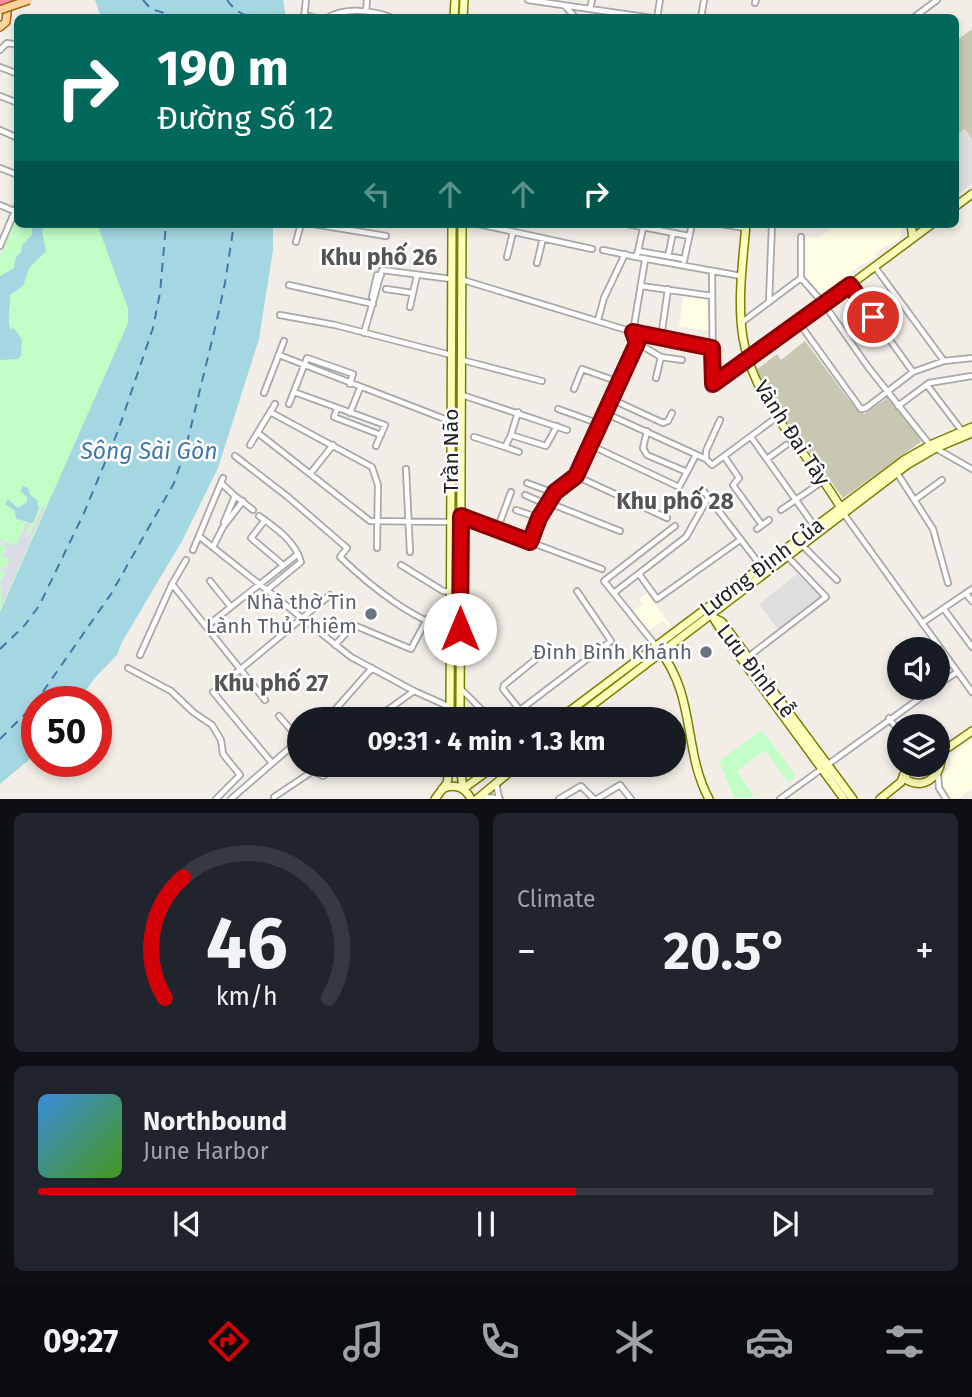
<!DOCTYPE html>
<html lang="en">
<head>
<meta charset="utf-8">
<style>
  :root { --surface:#171b24; --page:#20242c; --text:#f1f3f6; --muted:#9ea1a6; --line:#363941; --accent:#d30007 }
  body { margin:0; font-family:"Fira Sans",sans-serif; background:var(--page); color:var(--text); height:100vh; display:flex; flex-direction:column; font-size:26px; white-space:nowrap }
  * { box-sizing:border-box; margin:0 }
  p { font-size:23px; color:var(--muted) }
  .icon { flex:none; width:38px; height:38px; fill:none; stroke:currentColor; stroke-width:2; stroke-linecap:round; stroke-linejoin:round }
  .map { position:relative; height:799px; overflow:hidden }
  .panel { display:flex; flex-direction:column; gap:14px; padding:14px; background:#0d0f14; flex:1 }
  .panel>* { flex:none }
  .hud { position:absolute; left:14px; top:14px; width:945px; height:214px; border-radius:10px; box-shadow:0 4px 10px #0003; background:#00695c; color:#fff; overflow:hidden }
  .buttons { position:absolute; left:887px; top:637px; display:grid; gap:14px }
  .buttons a { display:grid; place-items:center; width:63px; height:63px; border-radius:50%; background:var(--surface); box-shadow:0 4px 10px #0003; font-size:35px }
  .speed { position:absolute; left:21px; top:686px; display:flex; gap:14px; font-size:35px; font-weight:700; text-align:center }
  .speed>* { display:grid; place-content:center; width:91px; height:91px; border-radius:50%; background:var(--surface); box-shadow:0 4px 10px #0003; line-height:1 }
  .speed .limit { border:10px solid #d22; background:#fff; color:#111 }
  .pin { position:absolute; display:grid; place-items:center; width:60px; height:60px; color:#fff; margin:-30px; border:4px solid #fff; border-radius:50%; box-shadow:0 2px 7px #0007 }
  .me { position:absolute; width:77px; margin:-38px; rotate:0deg; stroke-linejoin:round; filter:drop-shadow(0 0 5px #0008) }
  .turn { display:flex; align-items:center; gap:24px; height:147px; padding:0 28px; font-size:32px }
  .turn .icon { width:91px; height:91px; stroke-width:2.5 }
  .turn b { display:block; font-size:49px; line-height:60px }
  .lanes { display:flex; align-items:center; height:66px; padding:0 28px; background:#0003; justify-content:center; gap:35px; direction:ltr }
  .lanes .off { opacity:.35 }
  .big { font-size:52px; font-weight:700; line-height:1.1 }
  .panel .widget { flex:1; display:flex; flex-direction:column; justify-content:center; gap:10px; min-width:0; padding:0 24px; border-radius:10px; background:var(--page) }
  .panel .dial { align-items:center; gap:0 }
  .dial svg { height:182px; overflow:visible; fill:none; stroke:var(--line); stroke-width:7; stroke-linecap:round; text-anchor:middle }
  .dial text { fill:var(--text); stroke:none }
  .song { display:flex; align-items:center; gap:21px }
  .cover { width:84px; height:84px; border-radius:10px; background:linear-gradient(135deg,hsl(210 70% 55%),hsl(100 70% 35%)) }
  .played { height:7px; border-radius:4px; background:linear-gradient(90deg,var(--accent) 60%,var(--line) 60%) }
  .keys { display:flex; justify-content:space-around; direction:ltr }
  .heat { display:flex; justify-content:space-between; align-items:center; font-size:38px; direction:ltr }
  .panel .tiles { flex:1; display:grid; gap:14px; grid-template-columns:1fr 1fr }
  .widget:last-child { grid-column:span 2 }
  .trip { position:absolute; left:287px; top:707px; width:399px; height:70px; border-radius:35px; background:var(--surface); box-shadow:0 4px 10px #0003; font-weight:700; line-height:70px; text-align:center }
  .tab-bar { display:flex; height:112px; justify-content:space-around; align-items:center; background:#090b0e; color:var(--muted) }
  .tab-bar .icon { width:49px; height:49px }
  .tab-bar .selected { color:var(--accent) }
  .tab-bar b { font-size:32px; color:var(--text) }
  .map>svg:first-child { display:block }
  .residential { fill:#dfdede }
  .education { fill:#fffee4 }
  .construction { fill:#c8c7b2 }
  .park { fill:#c3fdc6 }
  .plaza { fill:#dbdce8 }
  .water { fill:#a5d7e2 }
  .lines { fill:none; stroke-linecap:round; stroke-linejoin:round }
  .ferry { stroke:#4078a9; stroke-width:2; stroke-dasharray:9 7; stroke-linecap:butt }
  .street-casing { stroke:#a8a8a8; stroke-width:8 }
  .secondary-casing { stroke:#778100; stroke-width:10 }
  .primary-casing { stroke:#9f6400; stroke-width:10 }
  .highway-casing { stroke:#e81c69; stroke-width:13 }
  .street { stroke:#fff; stroke-width:4.5 }
  .secondary { stroke:#fdfeba; stroke-width:7 }
  .primary { stroke:#ffd2a0; stroke-width:7 }
  .highway { stroke:#ee8ba1; stroke-width:10 }
  .primary-bridge-casing { stroke:#9f6400; stroke-width:10; stroke-linecap:butt }
  .primary-bridge { stroke:#ffd2a0; stroke-width:7 }
  .route-casing { stroke:#890005; stroke-width:18 }
  .route { stroke:#d30007; stroke-width:12 }
  .worship-dot { fill:#6b7280; stroke:#fff; stroke-width:2.5 }
  .labels { text-anchor:middle; stroke-width:5; stroke-linejoin:round; paint-order:stroke }
  .street-label { font-size:21px; fill:#212121; stroke:#fff }
  .worship-label { font-size:21px; fill:#5b616d; stroke:#fff; text-anchor:end }
  .neighbourhood-label { font-size:23px; font-weight:bold; fill:#545454; stroke:#fff }
  .water-label { font-size:23px; font-style:italic; fill:#4078a9; stroke:#fff }
</style>
</head>
<body>
<div class="map">
<svg width="972" height="799" viewBox="0 0 972 799">
  <rect width="100%" height="100%" fill="#f2eee7"/>
  <path class="residential" d="M965,129L972,139V184L956,196V136Z
    M797,574L821,596L782,629L777,628L759,604Z"/>
  <path class="education" d="M830,224H902L903,230L899,239L875,253L876,256L865,264L863,263L825,293L817,292L804,277V237L819,238L830,229Z
    M684,295L707,300L708,331L679,326Z
    M647,593L673,629L671,630L663,621L648,631L633,611L643,604L639,599Z
    M972,740V789L959,798H951L939,781L950,766V756Z"/>
  <path class="construction" d="M972,29V139L965,129L956,136V41Z
    M805,341L849,400L864,414L889,397L922,441L843,498L772,401L756,370L777,354L781,360Z"/>
  <path class="park" d="M17,213L18,224H97L129,308L128,323L0,612V255Z
    M762,730L796,776L788,782L765,750L737,771L754,795L749,798H734L719,761Z"/>
  <path class="plaza" d="M42,507L45,508L0,609L2,599L0,583L5,572L0,569V567L6,569L10,559L2,556L7,549L0,544L8,545L0,542V539L16,546L27,521L31,523L26,534L29,536Z"/>
  <path class="water" d="M95,0H283L286,17H101Z
    M32,224H47L42,231L46,251L29,268L23,286L10,295C11,307 6,319 11,330L14,328L22,339L21,355L18,359L0,360V276L14,268L16,257L21,252L22,245L32,235Z
    M97,224H273V250L259,339L218,468L182,541L122,642L117,655L93,680L78,702H37V753L0,784V612L128,323V308Z
    M23,486L28,488L30,495L37,500L39,508L33,523L16,519L15,511L5,504L8,499L18,508L27,502V497L20,491Z"/>
  <g class="lines">
    <path class="ferry" d="M143,0L151,9L181,18
      M227,0C237,14 246,17 263,18
      M0,649L24,626L39,606L84,513L118,431L153,328L160,293L166,224
      M0,739L33,706L111,594L174,483L185,451L216,324L225,283L234,224"/>
    <g class="street-casing">
      <path id="street" d="M528,0L652,18
        M755,3L756,0
        M565,6L576,18
        M590,9L592,0
        M366,11L367,0
        M304,15L316,18
        M304,18L306,0
        M327,18C344,7 374,10 393,18
        M657,18L660,0
        M701,18L704,0
        M913,18L937,0
        M0,50L7,43L18,45
        M0,67L18,74
        M0,96L18,103
        M0,130L18,138
        M0,168L18,175
        M0,205L14,211
        M313,224L386,236
        M478,224L592,249
        M627,224L689,236
        M721,224L745,228
        M801,237V278L824,304L868,367L930,445L972,469
        M296,242L301,224
        M0,246L18,204
        M603,250L636,257L638,251L684,259
        M638,251L643,228
        M668,256L673,233
        M507,257L513,232
        M636,257L741,276
        M645,260L633,332L712,348
        M684,261L692,224
        M537,263L543,238
        M875,267L944,361
        M712,271L713,384
        M463,280L633,332L637,343L576,476L555,492L539,518L529,542
        M289,285L373,304
        M850,285L913,372
        M641,286L712,296
        M386,289L413,293
        M372,297L377,275H381
        M769,302L772,224
        M410,307L417,275
        M280,315L335,325L451,355
        M598,320L604,298L625,254
        M741,323L801,278
        M799,323L861,409L866,408L913,372L944,361L972,358
        M364,333L382,270L451,279
        M661,337L668,289
        M637,343L661,357L682,360
        M279,355L450,421
        M462,360L542,381
        M656,378L661,357
        M927,385L962,431
        M574,389L582,369L619,382
        M710,389L713,384L748,360
        M294,392L385,425L376,446
        M264,393L284,341
        M462,395L567,430
        M611,399L663,423L668,421L672,413
        M289,404L307,358L353,374L350,384
        M898,406L929,383L972,376
        M337,409L334,417L381,435
        M558,409L600,424
        M270,412L372,467L378,485L377,548
        M518,412L511,435L514,436L546,446L557,426
        M350,413L360,388
        M605,413L706,459L712,465L777,417
        M647,431L643,448L647,455L687,472
        M258,433L370,521L451,522
        M474,437L505,447L511,435
        M751,437L815,527
        M250,445L275,404
        M590,445L679,487L696,455
        M505,447L519,452
        M235,456L288,497L347,548L340,557C366,582 422,630 460,629
        M724,456L739,478L733,485L762,525
        M706,459V451L720,420
        M767,459L786,445
        M406,469L410,552
        M897,473L933,529L948,583
        M310,474L333,445
        M576,476L667,518
        M221,483L235,496L224,522
        M527,483L554,493
        M702,489L761,566
        M525,495L548,505
        M235,496L253,510
        M916,499L942,480
        M549,503L620,531
        M516,510L539,518
        M781,510L823,481
        M844,514L972,692
        M259,516C276,528 295,541 301,562L267,590
        M461,516L602,569
        M265,520L251,538L283,565
        M757,529L769,520
        M497,530L511,492
        M200,537L351,657L414,691L450,707
        M802,545L837,580
        M213,547L223,527L243,501
        M193,550L223,478
        M401,565L443,591L450,592
        M639,574L657,599L740,540
        M210,581L231,607
        M172,584L265,700
        M615,592L686,537L708,498
        M966,594L972,601
        M944,609L972,647
        M922,623L972,589
        M207,626L298,554
        M335,645L349,630L356,626L411,649L427,619
        M656,646L604,581L675,526
        M140,655L172,584L186,560
        M748,657L826,597L787,556
        M128,668L171,691L193,712L212,725L221,740L223,754L240,775L216,799
        M938,685L957,672
        M461,689L491,719
        M520,710L611,641L577,591
        M279,716L299,739
        M889,718L900,733
        M343,719L334,711L372,668
        M375,719L414,691
        M527,719L503,689L504,685L551,647
        M272,763L213,692L330,595
        M938,774L939,788L946,799
        M496,783L499,798
        M481,796L500,799
        M274,797L313,771L323,776L339,765
        M231,799L299,740
        M559,799L581,786L594,799
        M597,799L620,785L631,799
        M780,799L934,688"/>
    </g>
    <g class="secondary-casing">
      <path id="secondary" d="M454,18L455,0
        M463,18L464,0
        M956,206L972,194
        M746,224C743,261 737,300 743,338C754,405 809,452 842,510
        M911,224L913,238
        M749,360L932,224
        M711,614L726,638L844,799
        M716,619L722,622L853,799
        M659,650C696,695 683,751 709,799
        M450,719L452,224
        M460,719L462,224
        M559,719L904,460L930,445L972,427
        M574,719L907,465L936,448L972,433
        M938,751L949,747L972,731
        M460,765L463,788
        M467,765L475,769L489,770
        M908,765L905,774L907,780C923,789 939,778 941,761L938,755
        M442,789C454,783 465,787 471,799
        M463,789L496,765
        M435,799L447,783L450,765
        M477,799L518,765
        M880,799L901,782L904,774"/>
    </g>
    <g class="primary-casing">
      <path id="primary" d="M0,27L6,22L8,4"/>
    </g>
    <g class="highway-casing">
      <path id="highway" d="M0,2L6,0"/>
    </g>
    <use href="#street" class="street"/>
    <use href="#secondary" class="secondary"/>
    <use href="#primary" class="primary"/>
    <use href="#highway" class="highway"/>
    <g class="primary-bridge-casing">
      <path id="primary-bridge" d="M0,10L29,0"/>
    </g>
    <use href="#primary-bridge" class="primary-bridge"/>
  </g>
  <g class="lines">
    <g class="route-casing">
      <path id="route" d="M460,629L461,516L530,542L539,518L555,492L576,476L637,343L633,332L712,348L713,384L850,285L873,317"/>
    </g>
    <use href="#route" class="route"/>
  </g>
  <g class="worship-dot">
    <circle cx="371" cy="614" r="7"/>
    <circle cx="706" cy="652" r="7"/>
  </g>
  <g class="labels">
    <g class="street-label">
      <text transform="translate(792 433) rotate(57)" y="7">Vành Đai Tây</text>
      <text transform="translate(451 451) rotate(-90)" y="7">Trần Não</text>
      <text transform="translate(762 567) rotate(-37)" y="7">Lương Định Của</text>
      <text transform="translate(756 671) rotate(52)" y="7">Lưu Đình Lễ</text>
    </g>
    <g class="worship-label">
      <text x="357" y="609">Nhà thờ Tin<tspan x="357" dy="24">Lành Thủ Thiêm</tspan></text>
      <text x="692" y="659">Đình Bình Khánh</text>
    </g>
    <g class="neighbourhood-label">
      <text x="379" y="265">Khu phố 26</text>
      <text x="675" y="509">Khu phố 28</text>
      <text x="271" y="691">Khu phố 27</text>
    </g>
    <g class="water-label">
      <text x="149" y="459">Sông Sài Gòn</text>
    </g>
  </g>
</svg>
<div class="buttons">
<a><svg class="icon" aria-label="sound" viewBox="0 0 24 24"><path d="M4 9h4l5-4v14l-5-4H4zM17 9q2 3 0 6"/></svg></a>
<a><svg class="icon" aria-label="layers" viewBox="0 0 24 24"><path d="M12 4l9 5-9 5-9-5zM3 14l9 5 9-5"/></svg></a>
</div>
<div class="speed"><div class="limit">50</div></div>
<div class="pin" style="left:873px;top:317px;background:#d93025"><svg class="icon" aria-label="arrive" viewBox="0 0 24 24"><path d="M6 21V4h12l-3 4 3 4H6"/></svg></div>
<svg class="me" style="left:460px;top:629px" viewBox="-20 -20 40 40"><circle r="19" fill="#fff"/><path d="M0-13L10 11 0 6-10 11z" fill="#d30007"/></svg>
<div class="trip">09:31 · 4 min · 1.3 km</div>
<div class="hud">
<div class="turn"><svg class="icon" aria-label="right" viewBox="0 0 24 24"><path d="M7 20v-9h11M14 6l5 5-5 5"/></svg><div><b>190 m</b>Đường Số 12</div></div>
<div class="lanes"><svg class="icon off" aria-label="left" viewBox="0 0 24 24"><path d="M17 20v-9H6M10 6l-5 5 5 5"/></svg><svg class="icon off" aria-label="ahead" viewBox="0 0 24 24"><path d="M12 20V5M6 11l6-6 6 6"/></svg><svg class="icon off" aria-label="ahead" viewBox="0 0 24 24"><path d="M12 20V5M6 11l6-6 6 6"/></svg><svg class="icon" aria-label="right" viewBox="0 0 24 24"><path d="M7 20v-9h11M14 6l5 5-5 5"/></svg></div>
</div>
</div>
<section class="panel">
<div class="tiles">
<div class="widget dial"><svg viewBox="0 0 100 80">
<path d="M14 69A42 42 0 1 1 86 69"/>
<path d="M14 69A42 42 0 0 1 22 16" stroke="#d30007"/>
<text x="50" y="56" font-size="32" font-weight="700">46</text>
<text x="50" y="72" font-size="11">km/h</text>
</svg></div>
<div class="widget"><p>Climate</p>
<div class="heat"><a>−</a><b class="big">20.5°</b><a>+</a></div>
</div>
<div class="widget">
<div class="song"><i class="cover"></i><div><b>Northbound</b><p>June Harbor</p></div></div>
<div class="played"></div>
<div class="keys"><svg class="icon" aria-label="previous" viewBox="0 0 24 24"><path d="M18 5L8 12l10 7zM5 5v14"/></svg><svg class="icon" aria-label="pause" viewBox="0 0 24 24"><path d="M8 5v14M16 5v14"/></svg><svg class="icon" aria-label="next" viewBox="0 0 24 24"><path d="M6 5l10 7-10 7zM19 5v14"/></svg></div>
</div>
</div>
</section>
<nav class="tab-bar">
<b>09:27</b>
<svg class="icon selected" aria-label="directions" viewBox="0 0 24 24"><path d="M12 3l9 9-9 9-9-9zM9 14v-3h6M13 9l2 2-2 2"/></svg>
<svg class="icon" aria-label="music" viewBox="0 0 24 24"><path d="M9 18V5l10-2v13"/><circle cx="6" cy="18" r="3"/><circle cx="16" cy="16" r="3"/></svg>
<svg class="icon" aria-label="phone" viewBox="0 0 24 24"><path d="M5 4h4l2 5-3 2q2 4 5 5l2-3 5 2v4C11 20 4 13 5 4z"/></svg>
<svg class="icon" aria-label="climate" viewBox="0 0 24 24"><path d="M12 3v18M4 7l16 10M4 17L20 7"/></svg>
<svg class="icon" aria-label="car" viewBox="0 0 24 24"><path d="M5 17H2v-5l4-1 3-4h7l3 4 3 1v5h-3M9 17h6M6 11h13"/><circle cx="7" cy="17" r="2"/><circle cx="17" cy="17" r="2"/></svg>
<svg class="icon" aria-label="filters" viewBox="0 0 24 24"><path d="M4 7h16M4 17h16"/><circle cx="9" cy="7" r="2"/><circle cx="15" cy="17" r="2"/></svg>
</nav>
</body>
</html>
